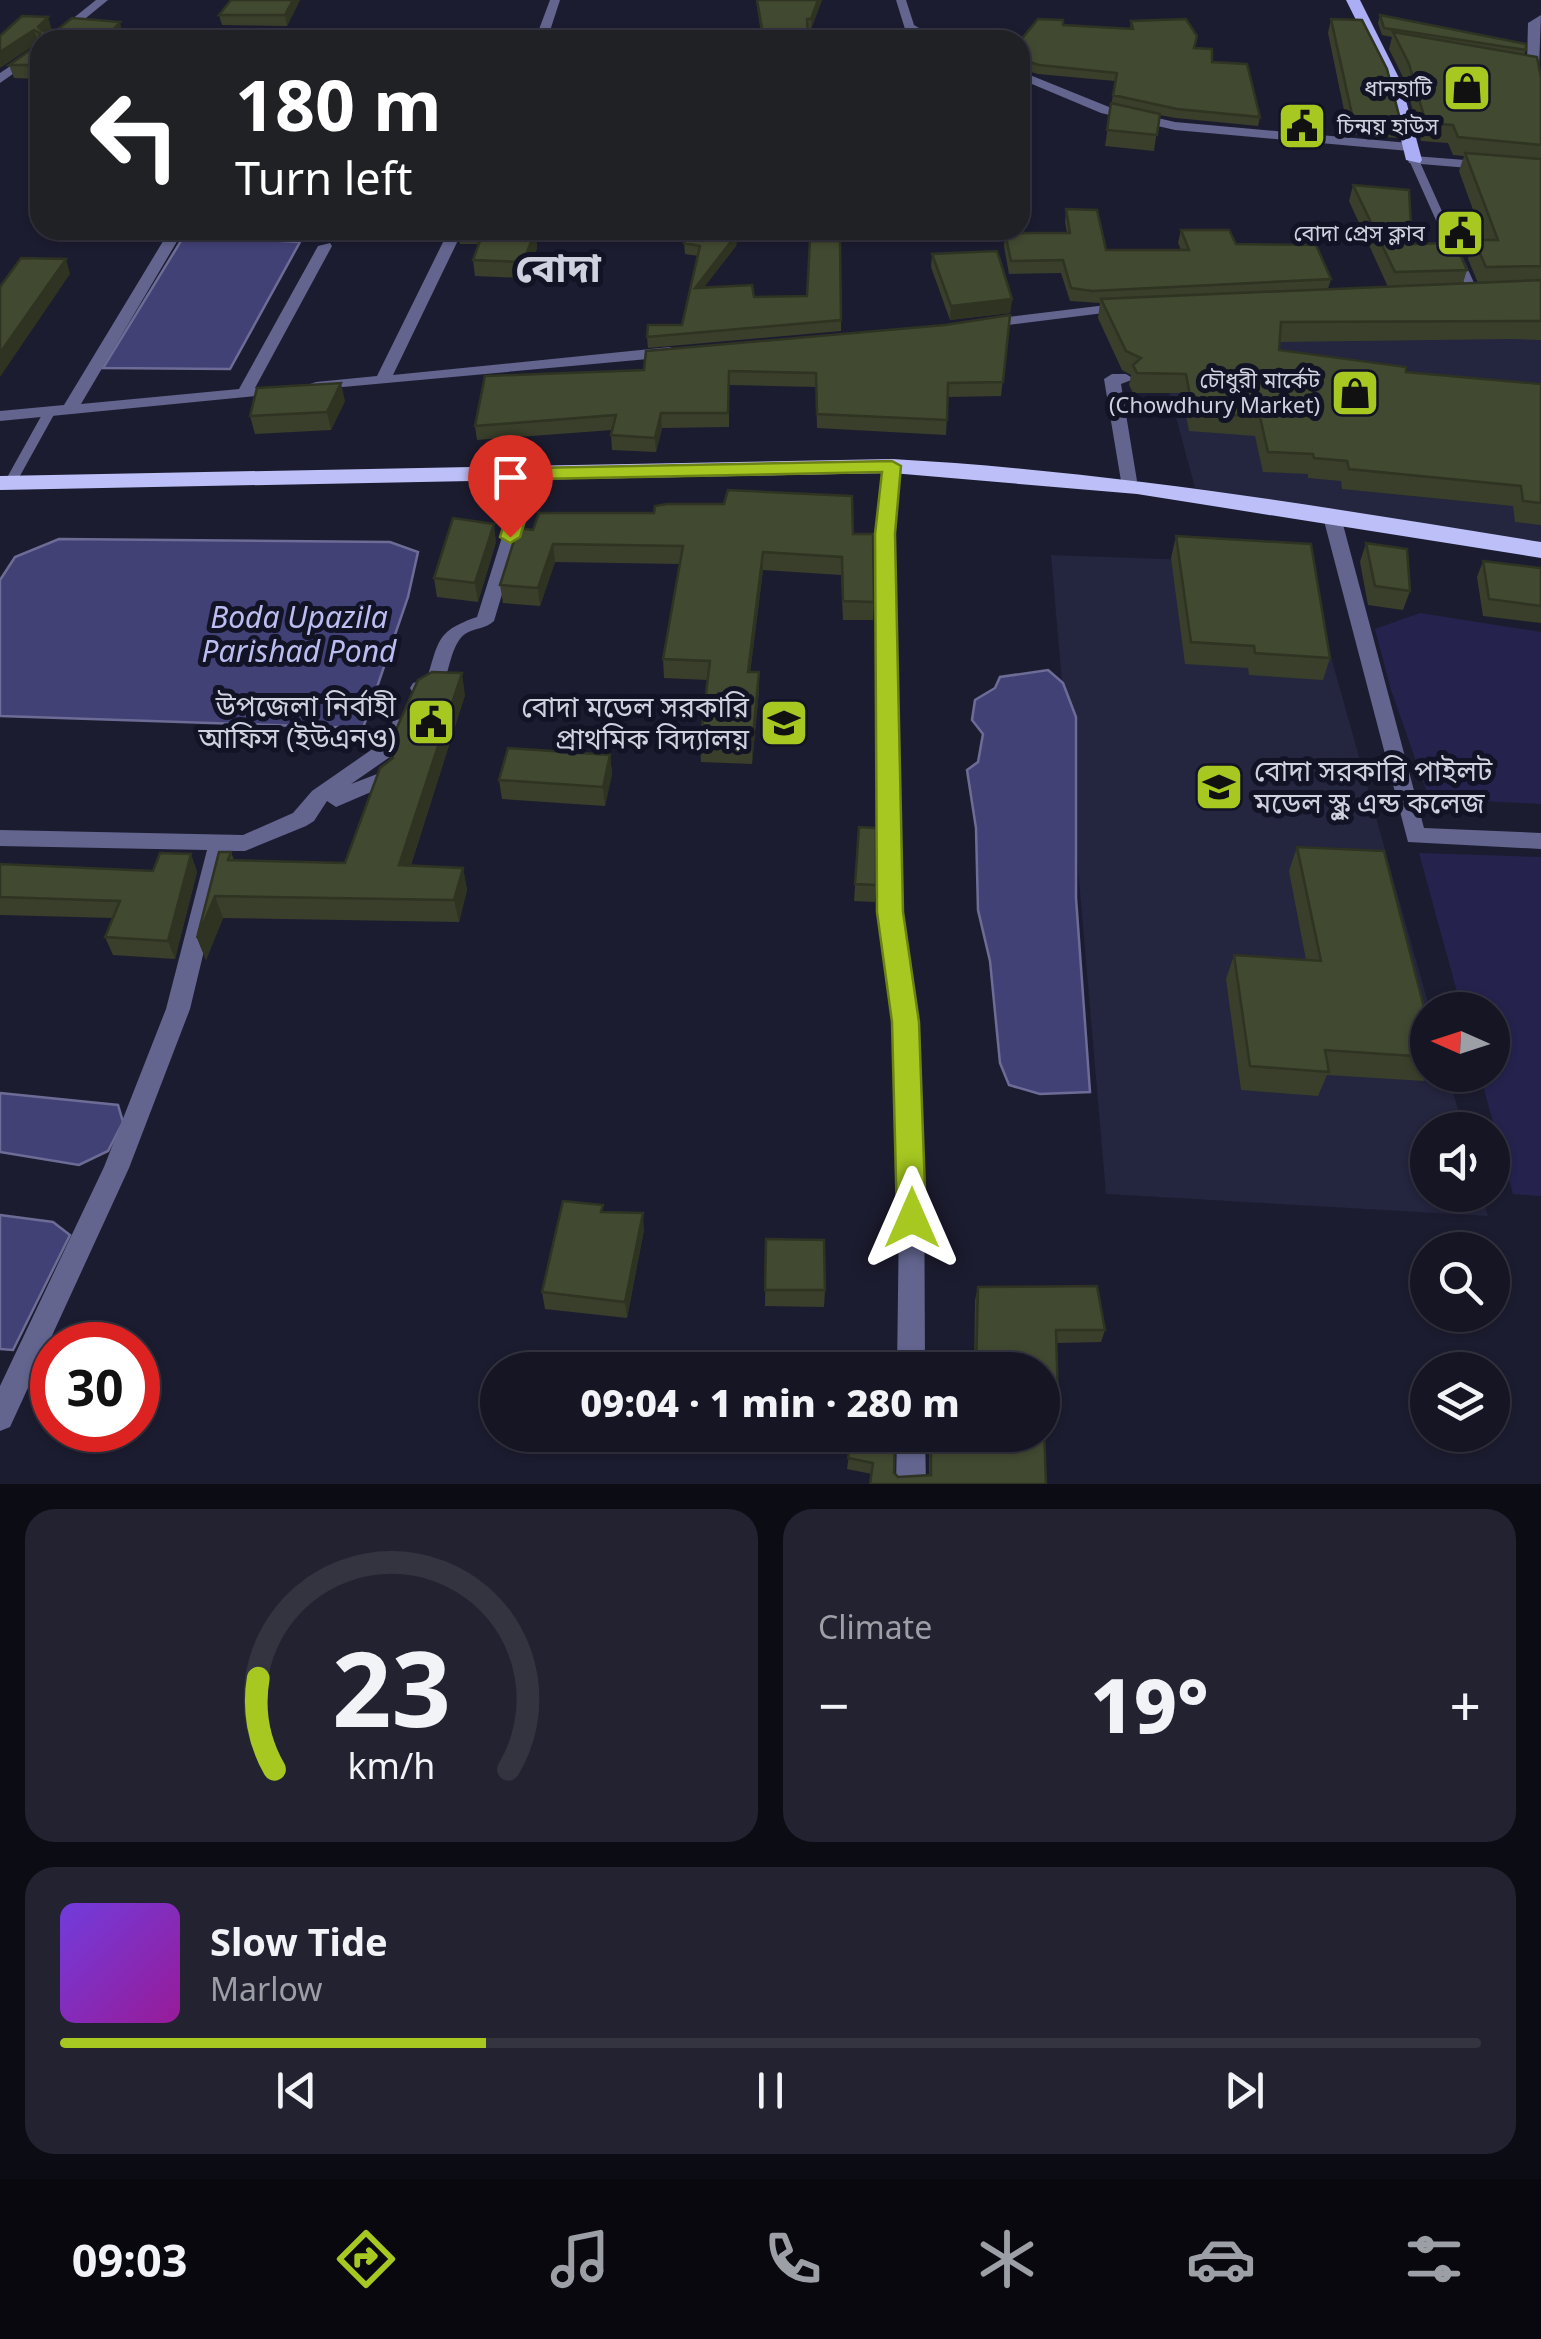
<!DOCTYPE html>
<html lang="en">
<head>
<meta charset="utf-8">
<style>
  :root { --surface:#151524; --page:#222231; --text:#f1f3f6; --muted:#9d9fa6; --line:#343441; --accent:#a6c821 }
  body { margin:0; font-family:"Noto Sans","Noto Sans Bengali",sans-serif; background:var(--page); color:var(--text); height:100vh; display:flex; flex-direction:column; font-size:38px; white-space:nowrap }
  * { box-sizing:border-box; margin:0 }
  p { font-size:32px; color:var(--muted) }
  .icon { flex:none; width:55px; height:55px; fill:none; stroke:currentColor; stroke-width:2; stroke-linecap:round; stroke-linejoin:round }
  .map { position:relative; height:1484px; overflow:hidden }
  .details { display:flex; flex-direction:column; gap:25px; padding:25px; background:#0c0c14; flex:1 }
  .details>* { flex:none }
  .banner { position:absolute; left:30px; top:30px; width:1000px; height:210px; border-radius:30px; box-shadow:0 2px 8px #0004,0 0 0 2px var(--line); background:#202124; color:#fff; overflow:hidden }
  .needle { width:65px; rotate:273deg }
  .buttons { position:absolute; left:1410px; top:992px; display:grid; gap:20px }
  .buttons a { display:grid; place-items:center; width:100px; height:100px; border-radius:50%; background:var(--surface); box-shadow:0 2px 8px #0004,0 0 0 2px var(--line); font-size:50px }
  .speed { position:absolute; left:30px; top:1322px; display:flex; gap:20px; font-size:50px; font-weight:700; text-align:center }
  .speed>* { display:grid; place-content:center; width:130px; height:130px; border-radius:50%; background:var(--surface); box-shadow:0 2px 8px #0004,0 0 0 2px var(--line); line-height:1 }
  .speed .limit { border:15px solid #d22; background:#fff; color:#111 }
  .pin { position:absolute; display:grid; place-items:center; width:85px; height:85px; color:#fff; margin:-102px -42px; border-radius:50% 50% 50% 0; rotate:-45deg; box-shadow:0 0 10px #0007 }
  .pin .icon { rotate:45deg }
  .me { position:absolute; width:110px; margin:-55px; rotate:0deg; stroke-linejoin:round; filter:drop-shadow(0 0 8px #0008) }
  .turn { display:flex; align-items:center; gap:35px; height:210px; padding:0 40px; font-size:45px }
  .turn .icon { width:130px; height:130px; stroke-width:2.5 }
  .turn b { display:block; font-size:70px; line-height:85px }
  .big { font-size:75px; font-weight:800; line-height:1.1 }
  .details .tile { flex:1; display:flex; flex-direction:column; justify-content:center; gap:15px; min-width:0; padding:0 35px; border-radius:30px; background:var(--page) }
  .details .dial { align-items:center; gap:0 }
  .dial svg { height:260px; overflow:visible; fill:none; stroke:var(--line); stroke-width:7; stroke-linecap:round; text-anchor:middle }
  .dial text { fill:var(--text); stroke:none }
  .song { display:flex; align-items:center; gap:30px }
  .cover { width:120px; height:120px; border-radius:15px; background:linear-gradient(135deg,hsl(260 70% 55%),hsl(300 70% 35%)) }
  .played { height:10px; border-radius:5px; background:linear-gradient(90deg,var(--accent) 30%,var(--line) 30%) }
  .keys { display:flex; justify-content:space-around; direction:ltr }
  .heat { display:flex; justify-content:space-between; align-items:center; font-size:55px; direction:ltr }
  .details .tiles { flex:1; display:grid; gap:25px; grid-template-columns:1fr 1fr }
  .tile:last-child { grid-column:span 2 }
  .trip { position:absolute; left:480px; top:1352px; width:580px; height:100px; border-radius:50px; background:var(--surface); box-shadow:0 2px 8px #0004,0 0 0 2px var(--line); font-weight:800; line-height:100px; text-align:center }
  .menu { display:flex; height:160px; justify-content:space-around; align-items:center; background:#08080e; color:var(--muted) }
  .menu .icon { width:70px; height:70px }
  .menu .selected { color:var(--accent) }
  .menu b { font-size:45px; color:var(--text) }
  .map>svg:first-child { display:block }
  .built { fill:#24253e }
  .green { fill:#25234e }
  .water { fill:#424176; stroke:#6d6c96; stroke-width:2.5 }
  .lines { fill:none; stroke-linecap:round; stroke-linejoin:round }
  .service { fill:#63658f; fill-rule:evenodd }
  .minor { fill:#63658f; fill-rule:evenodd }
  .tertiary { fill:#63658f; fill-rule:evenodd }
  .primary { fill:#acaef5; fill-rule:evenodd }
  .trunk { fill:#bdc0f8; fill-rule:evenodd }
  .wall { fill:#393f2a }
  .shaded-wall { fill:#2e3322 }
  .building { fill:#424931; stroke:#2e3322; stroke-width:2.5 }
  .route { fill:#a6c821; stroke:#6c8215; stroke-width:2.5 }
  .labels { text-anchor:middle; stroke-width:10; stroke-linejoin:round; paint-order:stroke }
  .far-poi-label { font-size:22px; fill:#d0d1df; stroke:#131326; text-anchor:end }
  .poi-label { font-size:28px; fill:#d0d1df; stroke:#131326; text-anchor:end }
  .water-label { font-size:30px; font-style:italic; fill:#bcbef1; stroke:#131326 }
  .far-town-label { font-size:40px; font-weight:bold; fill:#d0d1df; stroke:#131326 }
</style>
</head>
<body>
<div class="map">
<svg width="1541" height="1484" viewBox="0 0 1541 1484">
  <rect width="100%" height="100%" fill="#1c1c30"/>
  <path class="built" d="M1541,287V545L1195,488L1144,298Z
    M1051,555L1305,564L1430,1010L1428,1075H1448L1464,1130H1428V1195H1482L1488,1216L1106,1194Z"/>
  <path class="green" d="M1420,613L1541,632V804L1429,798L1391,690L1375,629Z
    M1419,853L1541,857V1196L1513,1194L1480,1075H1492V1010H1462Z"/>
  <path class="water" d="M184,236L300,242L230,369L103,368Z
    M59,539L390,542L418,552L408,597L363,728L0,716V580L15,557Z
    M1048,670L1063,683L1076,717V898L1090,1092L1040,1094L1009,1085L1000,1063L990,961L978,910L976,828L967,770L978,762L983,734L972,720L975,700L995,688L1000,677Z
    M0,1093L118,1105L123,1122L108,1151L79,1165L0,1152Z
    M0,1215L53,1222L70,1235L13,1350L0,1349Z"/>
  <g class="lines">
    <path class="service" d="M1414,157L1419,160L1479,294L1478,296L1469,294L1409,160Z
      M50,407L56,411L16,483L10,487L6,486L4,483L44,411Z"/>
    <path class="minor" d="M96,0H108L59,40H46Z
      M550,0H560L547,40H535Z
      M896,0H906L914,25L939,40H925L905,29Z
      M1541,15L1539,67L1533,71L1515,66V62H1527L1528,23Z
      M40,46V55L0,83V73Z
      M1020,71L1109,107L1175,122L1409,143L1415,147L1409,151L1175,130L1101,113L1020,79Z
      M449,230H463L393,375L670,347L678,352L670,357L310,390V384L316,382L377,376Z
      M172,234L179,238L81,404L239,389L318,246L330,243L332,246L255,388L288,387V393L0,421V411L64,405L165,238Z
      M1123,303L1128,304V310L983,328L976,324L983,320Z
      M892,461L900,466L894,534L901,912L918,1022L924,1142L925,1370H897L900,1142L894,1022L879,912L876,534L884,466Z
      M530,468L538,473L494,621C486,629 474,628 465,634C451,644 449,673 442,688L420,695L413,693L410,688L413,683L427,679C439,641 436,631 477,617L522,473Z
      M1332,512L1341,517L1424,828L1541,833V849L1408,842L1323,517Z
      M400,719L410,726L400,750L351,784L385,771L392,773L395,778L392,783L336,807L327,801L314,821L306,826L245,851H228L190,1009L129,1168L10,1427L0,1431V1386L104,1167L166,1009L207,850L0,846V830L243,835L293,813L312,791L384,741L393,721Z
      M897,1435H925L926,1484H896Z"/>
    <path class="tertiary" d="M1414,156L1541,166V174L1409,163L1408,160Z
      M1112,374H1126L1134,379L1121,384L1137,481L1129,486L1121,481L1104,379Z"/>
    <path class="primary" d="M1346,0H1360L1401,82L1422,160L1420,163L1406,160L1387,82Z"/>
    <path class="trunk" d="M892,459C1111,471 1325,507 1541,542V558L1137,494L892,473L0,490V476Z"/>
  </g>
  <path class="wall" d="M300,0L287,26L222,25L219,15Z
    M756,0H822L811,29H807L808,40H762Z
    M1380,15L1526,50L1524,55L1541,78V340L1512,339L1280,342L1279,350L1406,372L1541,384V525L1515,522L1513,506L1342,489L1341,481L1308,478V474L1263,472L1255,436L1189,431L1182,393H1133L1129,385L1131,375L1122,370L1098,318L1100,303L1070,301L1061,273L1009,274L1004,246L1005,233H1067L1065,222L1066,209L1106,250H1181L1178,243L1181,230L1236,244L1331,279L1328,289L1388,287L1349,201L1353,185L1412,244L1467,270L1463,283H1478L1468,259L1474,240H1484L1459,171L1464,156L1453,155L1448,143L1421,141L1405,81L1389,49L1392,37L1382,35L1378,23Z
    M22,16L52,30L123,36L120,40H40V79L14,78L9,65L38,45Z
    M1331,19L1401,123L1397,138L1349,134L1328,33Z
    M1131,21L1195,48L1212,62L1260,117L1258,126L1176,118L1159,115L1154,151L1105,146L1115,81L1038,74L1020,69V41L1063,25L1130,29Z
    M458,230H539L536,237L537,248L525,278L475,276L473,260L479,244H460Z
    M694,230H739L736,246L704,287L754,297L841,320V331L648,348L647,337L682,325L698,256L685,254L684,243Z
    M932,254L1012,299L1010,313L950,320L931,267Z
    M1010,315L1001,396L948,397L946,435L817,428L816,387L729,385V427L662,428L656,452L612,450L611,435L612,430L477,440L475,426L644,370Z
    M345,401L331,430L255,434L250,416Z
    M533,530L853,534L874,602L873,620H843L841,575L763,570L750,672H759V690L752,764L701,762L700,743L708,680L664,678L663,659L680,564L555,562L540,606L503,603L500,585Z
    M1176,536L1330,658L1323,680L1249,675L1248,668L1185,664L1171,558Z
    M496,542L478,602L437,597L434,578Z
    M1366,543L1410,591L1403,610L1368,605L1360,562Z
    M1483,561L1541,568V623L1483,616L1477,577Z
    M465,695L411,865L463,868L467,890L459,922L223,918L206,960L197,938L231,852L234,860L345,863L391,760L388,748Z
    M610,755L612,774L605,806L502,799L499,780Z
    M859,827L876,885L875,902L854,901Z
    M1297,847L1428,1057V1074L1424,1081L1327,1075L1318,1096L1241,1090L1226,979L1234,955L1306,960L1289,871Z
    M191,854L197,872L175,959L113,955L105,937L113,918L0,915V864L153,871Z
    M604,1212L644,1230L627,1318L545,1309L542,1292Z
    M766,1239L825,1290L824,1307L765,1306Z
    M978,1287L1105,1330L1101,1342L1057,1343L1058,1405L1054,1416L1044,1415L1046,1484H870L872,1474L847,1469L852,1435L898,1477L929,1476V1435H1042V1370H974L975,1300Z"/>
  <path class="shaded-wall" d="M293,0H300L287,26L285,15Z
    M818,0H822L811,29V19Z
    M48,17L52,30L42,40L38,27Z
    M120,22L123,36L120,40H104Z
    M34,30L38,43L0,68V52Z
    M1029,78L1028,87L1020,97V89Z
    M530,230H539L536,237L537,248L525,278L523,262Z
    M736,230H739L736,246L695,299V288Z
    M66,259L70,274L0,377V353Z
    M1012,299L1010,313L950,320L951,306Z
    M341,383L345,401L331,430L327,412Z
    M661,413L662,428L656,452L655,438Z
    M494,524L496,542L478,602L475,583Z
    M553,544L555,562L540,606L538,588Z
    M763,552V570L748,690V672Z
    M759,672V690L752,764V746Z
    M462,673L465,695L404,886L399,865Z
    M610,755L612,774L605,806L603,787Z
    M191,854L197,872L175,959L168,941Z
    M463,868L467,890L459,922L454,900Z
    M215,896L223,918L206,960L197,938Z
    M643,1213L644,1230L627,1318L625,1302Z"/>
  <path class="building" d="M231,0H293L285,15H219Z
    M757,0H818L811,19H807L808,40H764Z
    M1380,15L1526,44V50L1384,28Z
    M22,16L48,17L38,27L42,31L57,30L72,18L120,22L104,40H40V65H9L38,45L40,33L34,30L0,52V36Z
    M1038,19L1063,20V25L1133,29L1131,21L1186,19L1197,36L1194,48L1212,49V62L1247,64L1260,117L1177,109L1113,95L1117,73L1039,65L1020,59V41Z
    M1331,19L1362,20L1387,69L1401,123L1353,119Z
    M1393,32L1537,57L1541,78V145L1458,137L1453,125L1426,123L1409,64Z
    M1020,72L1029,78L1020,89Z
    M1111,103L1160,114L1157,135L1107,130Z
    M1465,153L1541,159V266L1486,267L1474,240H1498Z
    M1353,185L1409,190L1412,244L1455,243L1467,270L1395,272Z
    M1066,209L1097,210L1106,250H1189L1181,230H1229L1236,244L1316,245L1331,279L1092,291L1071,288L1063,260L1011,261L1005,233H1070Z
    M484,230H530L529,231L535,232L523,262L473,260Z
    M694,230H736V235L695,288L752,285L754,297L807,296L810,241H840L841,320L647,337L648,325H682L700,246L684,243Z
    M997,251L1012,299L951,306L932,254Z
    M21,258L66,259L0,353V287Z
    M1541,280V321L1281,322L1279,350L1406,367V372L1541,384V503L1523,501L1521,486L1349,469L1347,461L1314,458L1313,454L1268,452L1260,417L1193,412L1186,374L1137,373L1133,365L1141,358L1126,351L1101,299Z
    M1010,315L1003,382L948,383L947,420L817,414L816,373L729,371L728,413H661L655,438L611,435L616,415L475,426L485,376L644,370L646,351L945,325Z
    M341,383L327,412L250,416L257,388Z
    M728,490L852,496L853,534H873L874,602L843,601L842,557L763,552L748,672H759L752,746L700,743L710,661L663,659L683,546L553,544L538,588L500,585L518,528L533,530L539,513H654L655,506L667,504H724Z
    M453,518L494,524L475,583L434,578Z
    M1176,536L1311,544L1330,658L1255,653L1254,646L1191,642Z
    M1366,543L1407,549L1410,591L1375,586Z
    M1483,561L1541,568V606L1489,599Z
    M432,672L462,673L399,865L463,868L454,900L215,896L197,938L219,852H231L228,860L345,863L380,768L393,758L388,748L418,680Z
    M508,748L610,755L603,787L499,780Z
    M859,827L876,828V885L855,884Z
    M1297,847L1384,851L1428,1023V1057L1325,1050L1329,1072L1250,1066L1234,955L1321,961Z
    M160,853L191,854L168,941L105,937L120,901L0,897V864L153,871Z
    M563,1201L603,1205L601,1212L643,1213L625,1302L542,1292Z
    M766,1239L824,1240L825,1290H765Z
    M1097,1286L1105,1330H1056L1058,1405L1043,1403L1046,1484H870L873,1463L848,1458L852,1435H895L894,1473L898,1477L931,1475V1435H1042V1370H976L978,1287Z"/>
  <path class="route" d="M892,461L901,466L895,534L903,912L919,1022L926,1218L922,1228L912,1232L901,1228L897,1218L892,1022L877,912L875,534L882,472L538,479L520,537L510,543L500,537L520,473L530,468Z"/>
  <defs>
    <g id="shop-square" transform="scale(2.5)"><rect x="-9" y="-9" width="18" height="18" rx="4" fill="#a6c821" stroke="#131326"/><path d="M-5-2.5h2.3a2.7 3.5 0 0 1 5.4 0H5L5.5 6h-11ZM-1.5-2.5h3a1.5 2.3 0 0 0-3 0Z" fill="#111"/></g>
    <g id="civic-square" transform="scale(2.5)"><rect x="-9" y="-9" width="18" height="18" rx="4" fill="#a6c821" stroke="#131326"/><path d="M-.6-6.5H3V-4.5H.6V-3L4-1V1h2V6H-6V1h2V-1L-.6-3ZM-1.2 2.5V6h2.4V2.5Z" fill="#111"/></g>
    <g id="university-square" transform="scale(2.5)"><rect x="-9" y="-9" width="18" height="18" rx="4" fill="#a6c821" stroke="#131326"/><path d="M0-5L7-2L0 1L-7-2ZM-4 1L0 2.5L4 1V4Q0 6-4 4Z" fill="#111"/></g>
  </defs>
  <g fill-rule="evenodd">
    <use href="#shop-square" x="1467" y="88"/>
    <use href="#civic-square" x="1302" y="126"/>
    <use href="#civic-square" x="1460" y="233"/>
    <use href="#shop-square" x="1355" y="393"/>
    <use href="#civic-square" x="431" y="722"/>
    <use href="#university-square" x="784" y="723"/>
    <use href="#university-square" x="1219" y="787"/>
  </g>
  <g class="labels">
    <g class="far-poi-label">
      <text x="1432" y="96">ধানহাটি</text>
      <text x="1337" y="134" text-anchor="start">চিন্ময় হাউস</text>
      <text x="1425" y="241">বোদা প্রেস ক্লাব</text>
      <text x="1320" y="388">চৌধুরী মার্কেট<tspan x="1320" dy="25">(Chowdhury Market)</tspan></text>
    </g>
    <g class="poi-label">
      <text x="396" y="716">উপজেলা নির্বাহী<tspan x="396" dy="32">আফিস (ইউএনও)</tspan></text>
      <text x="749" y="717">বোদা মডেল সরকারি<tspan x="749" dy="32">প্রাথমিক বিদ্যালয়</tspan></text>
      <text x="1254" y="781" text-anchor="start">বোদা সরকারি পাইলট<tspan x="1254" dy="32">মডেল স্কুল এন্ড কলেজ</tspan></text>
    </g>
    <g class="water-label">
      <text x="299" y="628">Boda Upazila<tspan x="299" dy="34">Parishad Pond</tspan></text>
    </g>
    <g class="far-town-label">
      <text x="558" y="282">বোদা</text>
    </g>
  </g>
</svg>
<div class="buttons">
<a><svg class="needle" viewBox="-14 -14 28 28"><path d="M0-13l5 13h-10z" fill="#e53935"/><path d="M0 13l5-13h-10z" fill="#9d9fa6"/></svg></a>
<a><svg class="icon" aria-label="sound" viewBox="0 0 24 24"><path d="M4 9h4l5-4v14l-5-4H4zM17 9q2 3 0 6"/></svg></a>
<a><svg class="icon" aria-label="search" viewBox="0 0 24 24"><circle cx="10" cy="10" r="6"/><path d="M15 15l6 6"/></svg></a>
<a><svg class="icon" aria-label="layers" viewBox="0 0 24 24"><path d="M12 4l9 5-9 5-9-5zM3 14l9 5 9-5"/></svg></a>
</div>
<div class="speed"><div class="limit">30</div></div>
<div class="pin" style="left:510px;top:537px;background:#d93025"><svg class="icon" aria-label="arrive" viewBox="0 0 24 24"><path d="M6 21V4h12l-3 4 3 4H6"/></svg></div>
<svg class="me" style="left:912px;top:1218px" viewBox="-20 -20 40 40"><path d="M0-17L14 15 0 8-14 15z" fill="#a6c821" stroke="#fff" stroke-width="4"/></svg>
<div class="trip">09:04 · 1 min · 280 m</div>
<div class="banner">
<div class="turn"><svg class="icon" aria-label="left" viewBox="0 0 24 24"><path d="M17 20v-9H6M10 6l-5 5 5 5"/></svg><div><b>180 m</b>Turn left</div></div>
</div>
</div>
<section class="details">
<div class="tiles">
<div class="tile dial"><svg viewBox="0 0 100 80">
<path d="M14 69A42 42 0 1 1 86 69"/>
<path d="M14 69A42 42 0 0 1 9 41" stroke="#a6c821"/>
<text x="50" y="56" font-size="32" font-weight="700">23</text>
<text x="50" y="72" font-size="11">km/h</text>
</svg></div>
<div class="tile"><p>Climate</p>
<div class="heat"><a>−</a><b class="big">19°</b><a>+</a></div>
</div>
<div class="tile">
<div class="song"><i class="cover"></i><div><b>Slow Tide</b><p>Marlow</p></div></div>
<div class="played"></div>
<div class="keys"><svg class="icon" aria-label="previous" viewBox="0 0 24 24"><path d="M18 5L8 12l10 7zM5 5v14"/></svg><svg class="icon" aria-label="pause" viewBox="0 0 24 24"><path d="M8 5v14M16 5v14"/></svg><svg class="icon" aria-label="next" viewBox="0 0 24 24"><path d="M6 5l10 7-10 7zM19 5v14"/></svg></div>
</div>
</div>
</section>
<nav class="menu">
<b>09:03</b>
<svg class="icon selected" aria-label="directions" viewBox="0 0 24 24"><path d="M12 3l9 9-9 9-9-9zM9 14v-3h6M13 9l2 2-2 2"/></svg>
<svg class="icon" aria-label="music" viewBox="0 0 24 24"><path d="M9 18V5l10-2v13"/><circle cx="6" cy="18" r="3"/><circle cx="16" cy="16" r="3"/></svg>
<svg class="icon" aria-label="phone" viewBox="0 0 24 24"><path d="M5 4h4l2 5-3 2q2 4 5 5l2-3 5 2v4C11 20 4 13 5 4z"/></svg>
<svg class="icon" aria-label="climate" viewBox="0 0 24 24"><path d="M12 3v18M4 7l16 10M4 17L20 7"/></svg>
<svg class="icon" aria-label="car" viewBox="0 0 24 24"><path d="M5 17H2v-5l4-1 3-4h7l3 4 3 1v5h-3M9 17h6M6 11h13"/><circle cx="7" cy="17" r="2"/><circle cx="17" cy="17" r="2"/></svg>
<svg class="icon" aria-label="filters" viewBox="0 0 24 24"><path d="M4 7h16M4 17h16"/><circle cx="9" cy="7" r="2"/><circle cx="15" cy="17" r="2"/></svg>
</nav>
</body>
</html>
